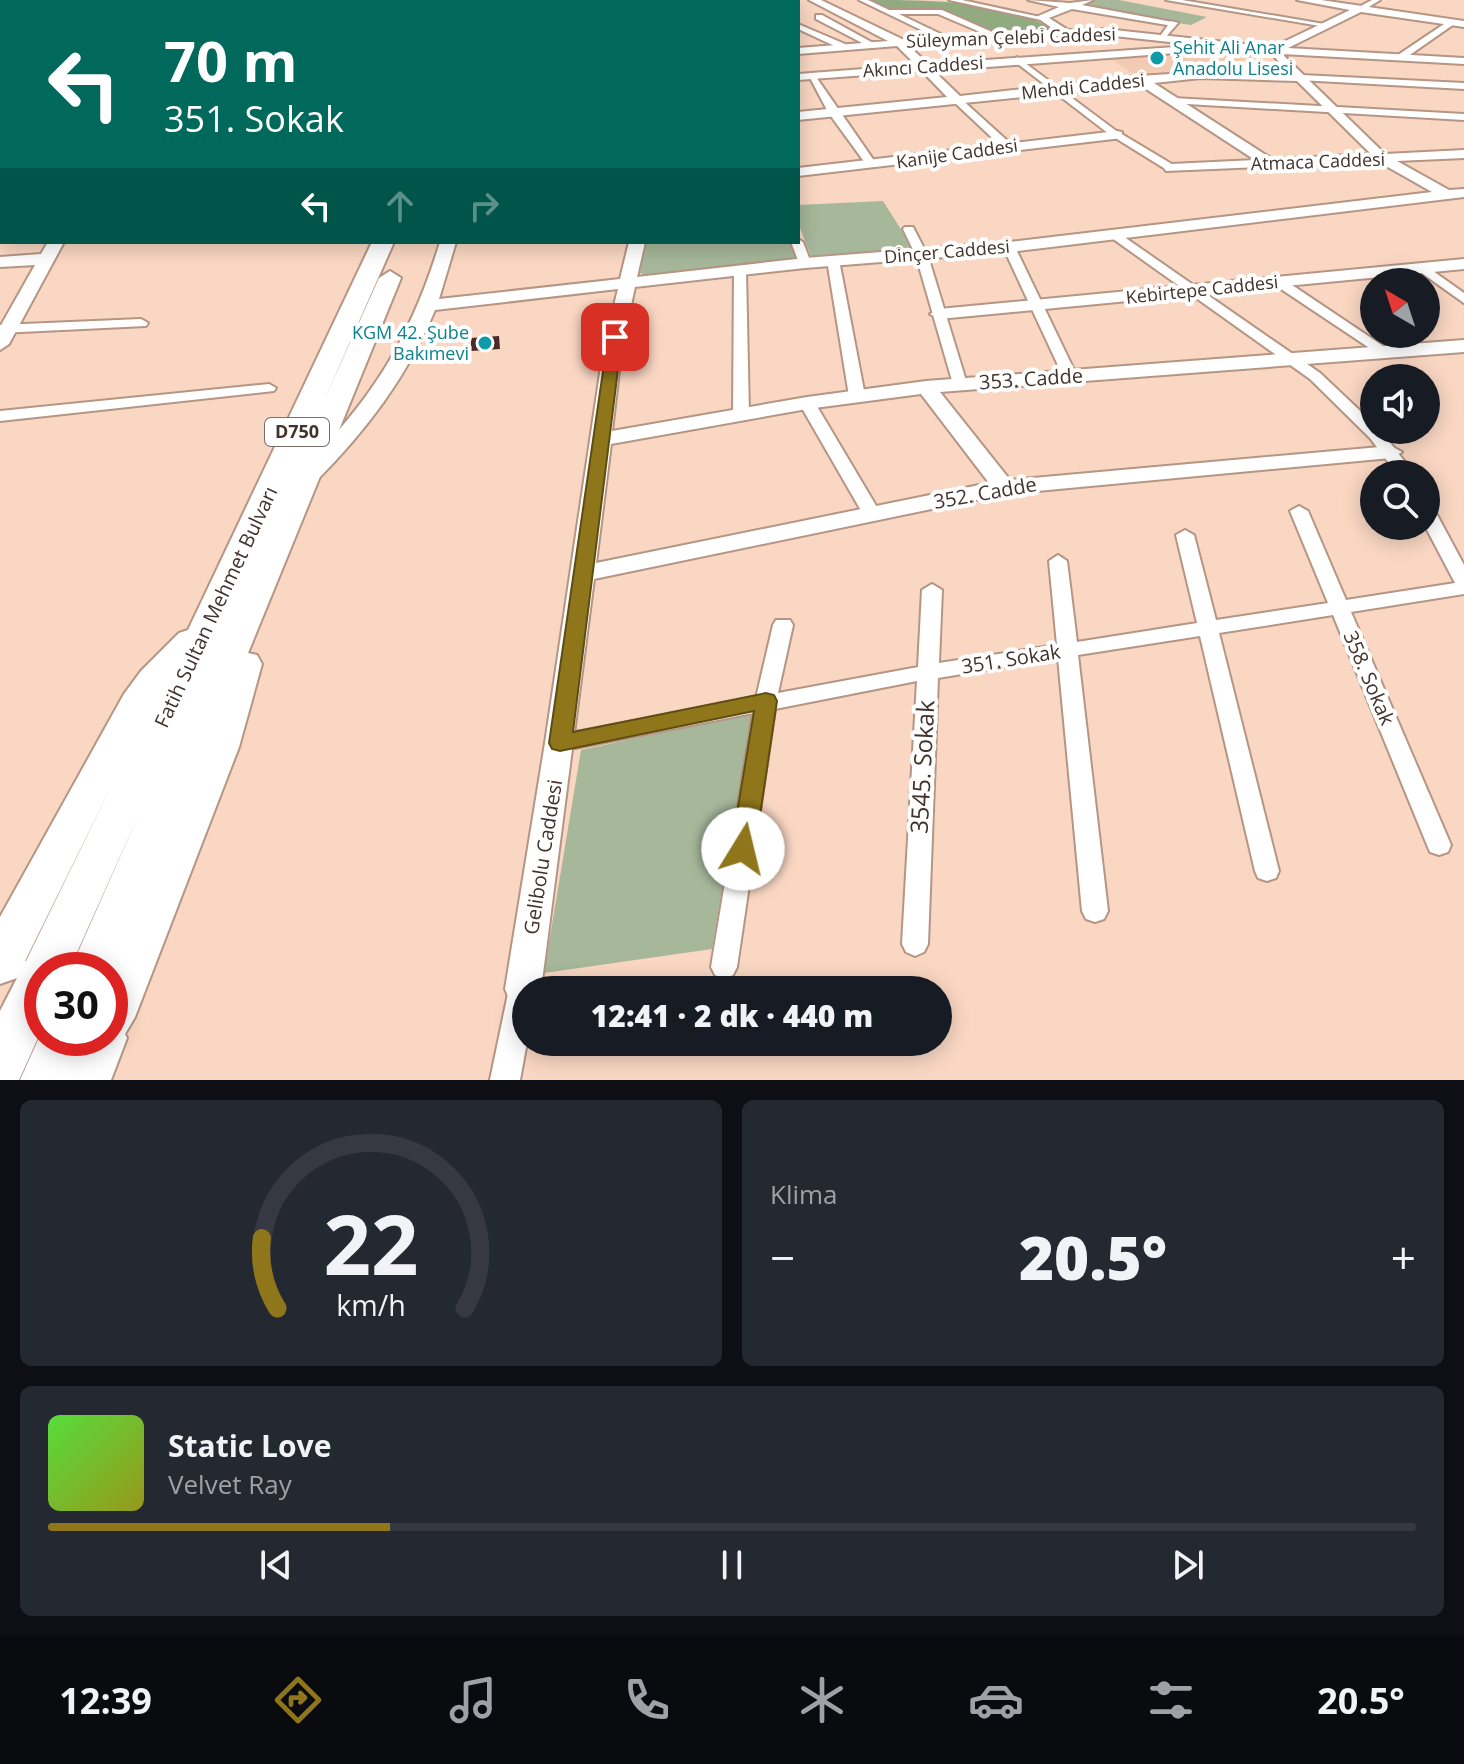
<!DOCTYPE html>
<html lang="tr">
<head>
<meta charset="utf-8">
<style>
  :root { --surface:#171b24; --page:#242831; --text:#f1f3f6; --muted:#9ea1a6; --line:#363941; --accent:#90761b }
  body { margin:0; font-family:"Open Sans",sans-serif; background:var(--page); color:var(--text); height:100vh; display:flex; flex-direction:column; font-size:30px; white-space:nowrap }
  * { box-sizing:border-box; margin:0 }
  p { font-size:26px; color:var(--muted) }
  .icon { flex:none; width:44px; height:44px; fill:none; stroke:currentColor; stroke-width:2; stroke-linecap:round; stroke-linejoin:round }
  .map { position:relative; height:1080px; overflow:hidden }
  .side { display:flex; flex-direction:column; gap:20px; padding:20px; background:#0d0f14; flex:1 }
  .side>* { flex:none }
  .top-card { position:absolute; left:0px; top:0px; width:800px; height:244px; box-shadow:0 4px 20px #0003; background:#00695c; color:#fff; overflow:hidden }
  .needle { width:52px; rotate:321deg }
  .controls { position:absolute; left:1360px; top:268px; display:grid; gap:16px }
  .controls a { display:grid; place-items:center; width:80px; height:80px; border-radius:50%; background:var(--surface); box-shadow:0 4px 20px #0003; font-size:40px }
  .speed { position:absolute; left:24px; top:952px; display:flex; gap:16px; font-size:40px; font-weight:700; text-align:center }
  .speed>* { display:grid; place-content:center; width:104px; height:104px; border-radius:50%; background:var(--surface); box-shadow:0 4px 20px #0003; line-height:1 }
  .speed .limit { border:12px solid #d22; background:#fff; color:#111 }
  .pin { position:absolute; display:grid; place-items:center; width:68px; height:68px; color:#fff; margin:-34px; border-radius:16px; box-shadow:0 4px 12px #0006 }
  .me { position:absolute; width:88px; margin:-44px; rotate:9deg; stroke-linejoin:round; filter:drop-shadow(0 0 6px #0008) }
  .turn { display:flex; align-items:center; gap:28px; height:168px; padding:0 32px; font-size:36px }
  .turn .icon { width:104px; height:104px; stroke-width:2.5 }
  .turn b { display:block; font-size:56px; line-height:68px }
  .lanes { display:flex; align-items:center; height:76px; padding:0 32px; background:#0003; justify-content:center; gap:40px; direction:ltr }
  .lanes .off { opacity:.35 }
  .big { font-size:60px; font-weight:800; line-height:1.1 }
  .side .widget { flex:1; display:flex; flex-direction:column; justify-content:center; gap:12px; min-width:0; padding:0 28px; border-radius:12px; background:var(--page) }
  .side .dial { align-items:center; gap:0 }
  .dial svg { height:208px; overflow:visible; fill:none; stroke:var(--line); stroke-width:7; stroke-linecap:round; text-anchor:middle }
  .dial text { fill:var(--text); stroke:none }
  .song { display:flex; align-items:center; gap:24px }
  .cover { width:96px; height:96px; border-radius:12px; background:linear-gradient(135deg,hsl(110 70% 55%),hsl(60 70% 35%)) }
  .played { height:8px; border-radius:4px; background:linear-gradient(90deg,var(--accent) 25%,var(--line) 25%) }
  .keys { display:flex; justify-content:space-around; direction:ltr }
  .heat { display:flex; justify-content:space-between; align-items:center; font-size:44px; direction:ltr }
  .side .tiles { flex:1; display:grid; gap:20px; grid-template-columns:1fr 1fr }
  .widget:last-child { grid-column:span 2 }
  .trip { position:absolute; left:512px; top:976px; width:440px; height:80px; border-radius:40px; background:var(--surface); box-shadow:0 4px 20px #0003; font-weight:800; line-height:80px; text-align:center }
  .tab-bar { display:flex; height:128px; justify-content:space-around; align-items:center; background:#090b0e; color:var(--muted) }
  .tab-bar .icon { width:56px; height:56px }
  .tab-bar .on { color:var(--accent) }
  .tab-bar b { font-size:36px; color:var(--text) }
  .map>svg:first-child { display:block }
  .built { fill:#f3cbb3 }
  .green { fill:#a6b79a }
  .forest { fill:#91aa80 }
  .building { fill:#4a2b29 }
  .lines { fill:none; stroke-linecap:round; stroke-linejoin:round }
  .street-casing { stroke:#b59583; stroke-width:4 }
  .secondary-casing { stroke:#b59583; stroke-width:4 }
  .highway-casing { stroke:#b59583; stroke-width:4 }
  .street { fill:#fff; fill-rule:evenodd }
  .secondary { fill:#fff; fill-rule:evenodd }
  .highway { fill:#fff; fill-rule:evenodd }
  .route { fill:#90761b; stroke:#5e4d12; stroke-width:2 }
  .culture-dot { fill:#0f9aa8; stroke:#fff; stroke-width:3 }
  .labels { text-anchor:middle; stroke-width:8; stroke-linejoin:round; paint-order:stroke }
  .far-street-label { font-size:18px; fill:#41332c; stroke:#fff }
  .far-culture-label { font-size:18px; fill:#0d838f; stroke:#fff; text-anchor:start }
  .shield { fill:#fff; stroke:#7a706b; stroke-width:2 }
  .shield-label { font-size:18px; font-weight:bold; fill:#41332c }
  .street-label { font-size:20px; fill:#41332c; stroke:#fff }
  .near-street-label { font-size:24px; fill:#41332c; stroke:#fff }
</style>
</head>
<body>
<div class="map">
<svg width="1464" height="1080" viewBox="0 0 1464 1080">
  <rect width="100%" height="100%" fill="#f9d7c3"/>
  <path class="built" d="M1232,48L1259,54L1222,72L1143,80L1106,56Z"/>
  <path class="green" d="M1093,0H1119L1207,17L1191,25L1075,7Z
    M883,201L916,253L812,259L798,223V205Z
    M644,242H791L798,261L648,276L640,273Z
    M752,713L712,949L544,973L581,750Z"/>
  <path class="forest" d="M867,0C930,0 999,0 1056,30L999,33L940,10L896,11Z"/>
  <path class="building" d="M499,336L500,349L471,351V338Z"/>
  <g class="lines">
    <g class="street-casing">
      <path id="street" d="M56,0H62V1L55,2Z
        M491,0H499L500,2H492Z
        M684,0H692L694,2H686Z
        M859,0H868L889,10H942L999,35L992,37L938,14H899L949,38L942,40Z
        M949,0H962L1045,18L1041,20Z
        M1166,0H1182L1330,25L1326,27Z
        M1372,0H1380L1364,10L1357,8Z
        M816,15H822L875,44L868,46L816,19Z
        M1450,20L1457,22L1404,59H1398V55Z
        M1171,21L1178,23L1164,39H1158Z
        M798,24L845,44L846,46L839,48L798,29Z
        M0,45H2V49H0Z
        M1017,57L1115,130L1175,166V170H1167L1109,134L1014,61Z
        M0,69H2V75H0Z
        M808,74H814L877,165L876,167H868L828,112Z
        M1302,75L1464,83V89L1299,80Z
        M0,98H2V104H0Z
        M954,98H960L1012,145V149H1004L954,102Z
        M1173,98L1464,114V120L1170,103Z
        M0,130H2V136H0Z
        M0,167H2V173H0Z
        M0,208H2V214H0Z
        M905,227H913L928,256L967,384L965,387H955L953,384L916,256L903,229Z
        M1109,232H1117L1320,373L1374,424V430L1382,432L1414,474H1397L1370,438L1310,379L1109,236Z
        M798,239L803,242L811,263L809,266L799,263L791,242H798Z
        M1005,244L1015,247L1077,376L1075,379L1070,380L1063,376L1003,247Z
        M833,256L839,260L865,396L857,401L849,396L827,260Z
        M1423,264L1464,293V303L1419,271L1417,268Z
        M740,266L746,270L749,414L741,419L733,414L734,270Z
        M1275,279H1283L1392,352L1390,355H1380L1275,285Z
        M141,319L148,323L146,326L0,333V325Z
        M269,384L276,388L274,391L0,421V411Z
        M807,398L815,403L881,514L878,518L872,519L863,514L799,403Z
        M1299,506L1308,511L1346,600L1455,583L1425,526L1426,506L1435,511L1464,565V594L1351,612L1451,845L1448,852L1439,855L1430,852L1427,845L1333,615L1219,633L1279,871L1276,878L1267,881L1258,878L1255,871L1200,636L1078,655L1108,911L1104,919L1095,922L1086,919L1082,911L1058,658L938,678L928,944L924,952L915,956L906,952L902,944L917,681L775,709L737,967L733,975L724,979L715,975L711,967L753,713L560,751L552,749L549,743L552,737L560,735L756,698L773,625L776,620H790L793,625L778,693L918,667L922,590L932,584L942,590L939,663L1057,645L1049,561L1058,555L1067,561L1077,642L1197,623L1176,535L1185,530L1194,535L1216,620L1328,603L1290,511Z
        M523,977L533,980L537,989L526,990L527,1042L520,1080H490L509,989L513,980Z"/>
    </g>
    <g class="secondary-casing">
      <path id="secondary" d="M0,0H92L2,2L0,5Z
        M214,0H224L225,2H215Z
        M567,0H578L580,2H569Z
        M809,0H821L902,39L1055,30L1036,17L1059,7L1028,0L1070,3L1093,0L1082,5L1178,23L1173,26L1072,9L1049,18L1068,30L1105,29L1273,47L1350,10L1297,0H1321L1464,21V27L1361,12L1288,48L1464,58V64L1282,54L1385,154L1464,150V158L1397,161L1449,190L1464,189V197L1009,252L805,268L635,287L622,346L612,431L807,397L926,381L1464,340V352L940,392L1010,480L1391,446L1402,452L1391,458L1004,494L594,579L541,989L526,990V1004L523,1005L510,1001L505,989L545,743L604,346L618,289L435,310C407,377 366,431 315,482H299L296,477L299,472C371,402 411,338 440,242H456L439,299L620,279L629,242H645L637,277L805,258L1009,242L1432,192L1379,162L1166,171L1164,168L1171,164L1255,160L1140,85L798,120V112L947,97L922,71L798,80V74L916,65L897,46L798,54V48L888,41ZM1105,35L1271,53L1290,74L1201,72L1139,76L960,96L934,71L1175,53L1180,50L1175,47L928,64L908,45L995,38ZM1201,78L1297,81L1371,154L1272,159L1154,83ZM921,394L989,483L596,563L611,444L807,409Z
        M1117,131L1122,132V138L798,176V168Z
        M48,242H64L9,344L0,350V327L35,265L0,267V257L41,254Z
        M1464,259V269L939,319L930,314L939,309Z"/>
    </g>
    <g class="highway-casing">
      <path id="highway" d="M412,0H424L425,2H413Z
        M372,242H394L323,403L379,278L390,271L401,278L248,653L257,655L262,664L239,747L135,1017L125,1034L127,1038L111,1080H20L42,1031V1038H110V970H70L140,812L69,970H42V1029L19,1080H0V1011L17,978L0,984V917L124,694L141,671L179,633L188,630ZM111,787L26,961H25L108,793Z"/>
    </g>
    <use href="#street" class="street"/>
    <use href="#secondary" class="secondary"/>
    <use href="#highway" class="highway"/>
  </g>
  <path class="route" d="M615,333L622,337L573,732L766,693L774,695L777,701L755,849L752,856L743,859L734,856L731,849L754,711L560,751L552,749L549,743L608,337Z"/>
  <g class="culture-dot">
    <circle cx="1157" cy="58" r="8"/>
    <circle cx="485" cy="343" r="8"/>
  </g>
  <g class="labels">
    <g class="far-street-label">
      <text transform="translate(1011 38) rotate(-2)" y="6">Süleyman Çelebi Caddesi</text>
      <text transform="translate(923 67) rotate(-4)" y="6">Akıncı Caddesi</text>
      <text transform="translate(1083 87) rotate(-6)" y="6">Mehdi Caddesi</text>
      <text transform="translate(957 154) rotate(-8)" y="6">Kanije Caddesi</text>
      <text transform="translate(1318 162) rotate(-2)" y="6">Atmaca Caddesi</text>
      <text transform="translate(947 252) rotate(-5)" y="6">Dinçer Caddesi</text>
      <text transform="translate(1202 290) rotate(-6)" y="6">Kebirtepe Caddesi</text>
    </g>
    <g class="far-culture-label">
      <text x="1173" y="54">Şehit Ali Anar<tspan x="1173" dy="21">Anadolu Lisesi</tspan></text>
      <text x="469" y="339" text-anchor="end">KGM 42. Şube<tspan x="469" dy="21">Bakımevi</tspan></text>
    </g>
    <rect class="shield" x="265" y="418" width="64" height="28" rx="6"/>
    <g class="shield-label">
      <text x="297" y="438">D750</text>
    </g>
    <g class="street-label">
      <text transform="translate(1031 379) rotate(-4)" y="7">353. Cadde</text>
      <text transform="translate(985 493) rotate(-10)" y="7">352. Cadde</text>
      <text transform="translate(216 607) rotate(-65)" y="7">Fatih Sultan Mehmet Bulvarı</text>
      <text transform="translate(1011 659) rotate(-9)" y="7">351. Sokak</text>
      <text transform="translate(1369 678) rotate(67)" y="7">358. Sokak</text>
      <text transform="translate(543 857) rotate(-81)" y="7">Gelibolu Caddesi</text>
    </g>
    <g class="near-street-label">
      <text transform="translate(923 767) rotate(-87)" y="8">3545. Sokak</text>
    </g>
  </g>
</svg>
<div class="controls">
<a><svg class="needle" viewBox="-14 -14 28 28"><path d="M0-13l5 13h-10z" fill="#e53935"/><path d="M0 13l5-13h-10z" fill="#9ea1a6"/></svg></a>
<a><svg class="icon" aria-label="sound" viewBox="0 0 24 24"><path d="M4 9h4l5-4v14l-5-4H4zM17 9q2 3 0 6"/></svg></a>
<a><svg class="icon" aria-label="search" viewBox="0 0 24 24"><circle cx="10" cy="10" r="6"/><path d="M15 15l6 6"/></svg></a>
</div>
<div class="speed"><div class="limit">30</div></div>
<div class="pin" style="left:615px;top:337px;background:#d93025"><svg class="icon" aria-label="arrive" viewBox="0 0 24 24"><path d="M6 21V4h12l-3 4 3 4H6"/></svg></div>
<svg class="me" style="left:743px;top:849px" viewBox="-20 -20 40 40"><circle r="19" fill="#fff"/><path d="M0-13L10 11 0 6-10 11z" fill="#90761b"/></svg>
<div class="trip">12:41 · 2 dk · 440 m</div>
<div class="top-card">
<div class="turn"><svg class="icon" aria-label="left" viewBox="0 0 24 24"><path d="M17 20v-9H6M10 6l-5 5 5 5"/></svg><div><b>70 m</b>351. Sokak</div></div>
<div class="lanes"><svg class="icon" aria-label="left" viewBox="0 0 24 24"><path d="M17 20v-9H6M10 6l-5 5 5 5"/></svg><svg class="icon off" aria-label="ahead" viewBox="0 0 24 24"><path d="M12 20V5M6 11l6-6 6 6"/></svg><svg class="icon off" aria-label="right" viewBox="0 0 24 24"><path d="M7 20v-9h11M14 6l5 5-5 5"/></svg></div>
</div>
</div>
<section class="side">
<div class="tiles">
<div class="widget dial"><svg viewBox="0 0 100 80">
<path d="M14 69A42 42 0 1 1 86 69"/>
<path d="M14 69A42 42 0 0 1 8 42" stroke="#90761b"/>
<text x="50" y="56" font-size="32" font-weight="700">22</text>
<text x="50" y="72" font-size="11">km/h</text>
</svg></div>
<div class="widget"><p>Klima</p>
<div class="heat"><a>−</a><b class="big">20.5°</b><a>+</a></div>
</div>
<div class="widget">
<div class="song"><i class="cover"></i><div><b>Static Love</b><p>Velvet Ray</p></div></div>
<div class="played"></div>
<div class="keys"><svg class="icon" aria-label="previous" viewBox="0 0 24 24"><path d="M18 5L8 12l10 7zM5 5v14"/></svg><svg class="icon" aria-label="pause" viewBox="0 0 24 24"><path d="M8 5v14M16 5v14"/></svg><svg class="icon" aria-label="next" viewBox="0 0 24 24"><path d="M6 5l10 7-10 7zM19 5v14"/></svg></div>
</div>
</div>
</section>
<nav class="tab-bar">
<b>12:39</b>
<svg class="icon on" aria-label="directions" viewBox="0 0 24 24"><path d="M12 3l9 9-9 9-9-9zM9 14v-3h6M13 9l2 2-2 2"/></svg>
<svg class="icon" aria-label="music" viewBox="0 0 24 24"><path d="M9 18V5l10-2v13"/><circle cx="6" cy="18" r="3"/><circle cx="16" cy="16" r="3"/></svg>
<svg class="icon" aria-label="phone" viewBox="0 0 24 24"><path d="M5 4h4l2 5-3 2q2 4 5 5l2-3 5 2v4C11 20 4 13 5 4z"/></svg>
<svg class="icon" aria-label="climate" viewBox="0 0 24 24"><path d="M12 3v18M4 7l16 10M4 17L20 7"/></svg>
<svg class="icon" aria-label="car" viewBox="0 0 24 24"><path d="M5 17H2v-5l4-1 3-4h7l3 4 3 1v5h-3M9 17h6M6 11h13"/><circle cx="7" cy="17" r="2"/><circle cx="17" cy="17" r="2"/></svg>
<svg class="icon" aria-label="filters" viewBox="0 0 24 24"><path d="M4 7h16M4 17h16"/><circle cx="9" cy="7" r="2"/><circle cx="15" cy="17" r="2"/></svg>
<b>20.5°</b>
</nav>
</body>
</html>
